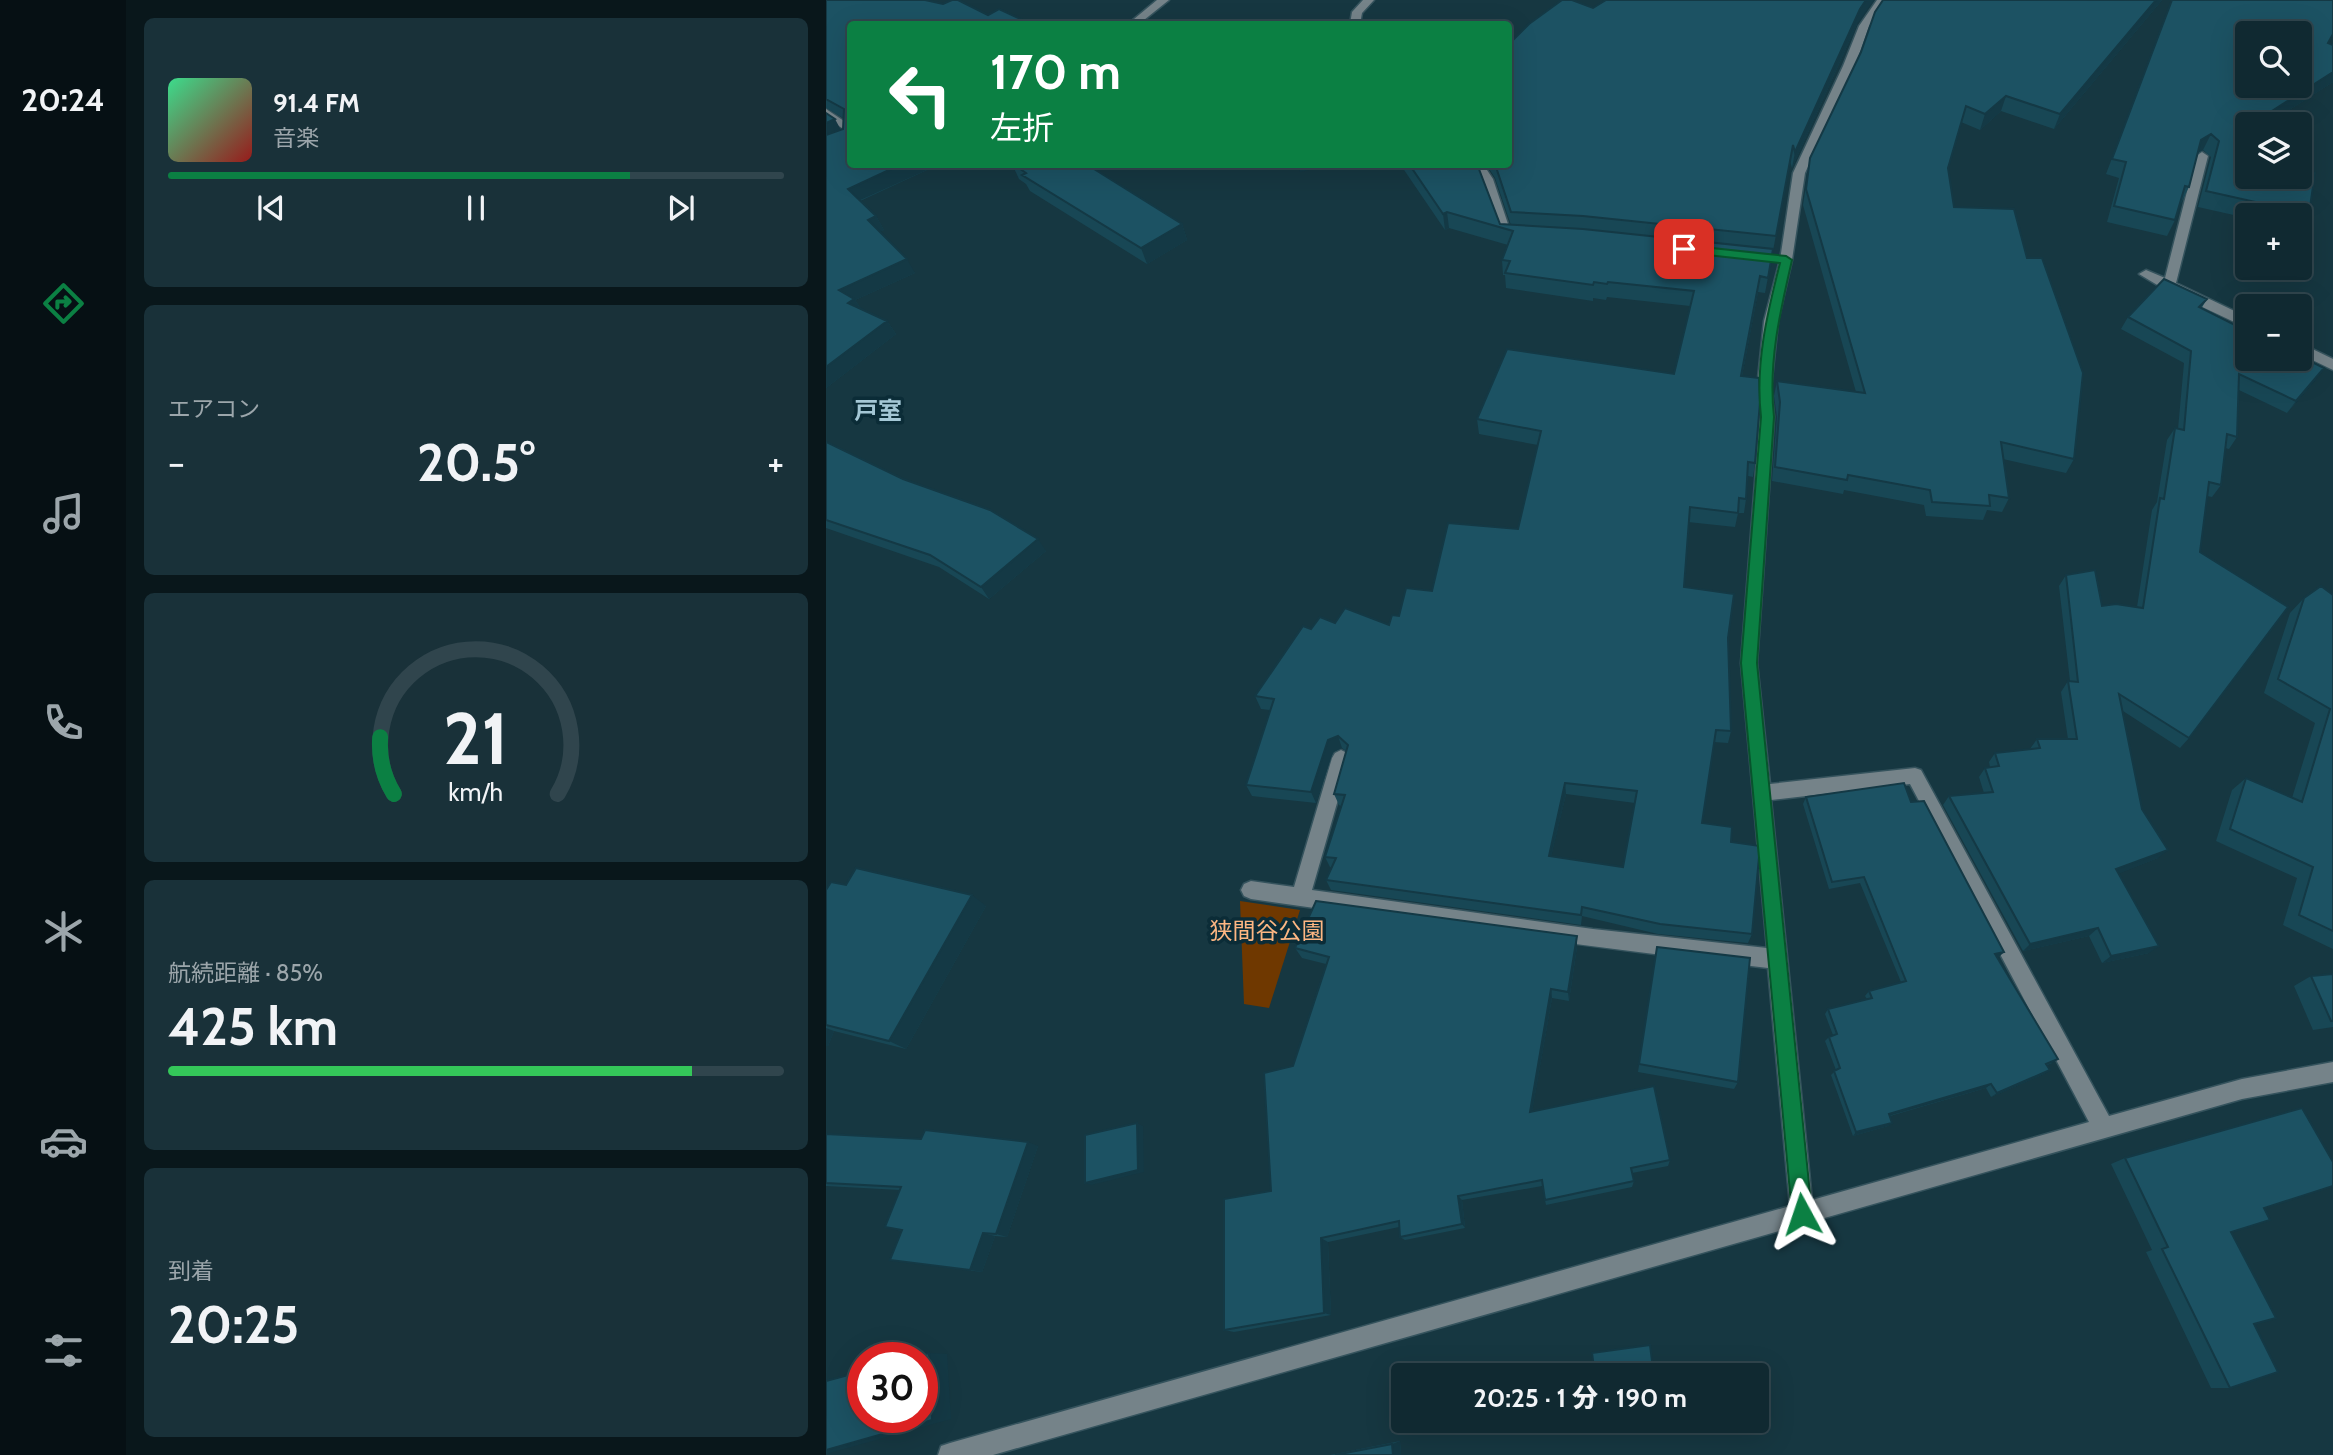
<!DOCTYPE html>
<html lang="ja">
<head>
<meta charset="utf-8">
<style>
  :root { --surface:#102931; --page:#193139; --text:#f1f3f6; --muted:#9ca6ab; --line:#30454d; --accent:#0b8043 }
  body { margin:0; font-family:Cabin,"Noto Sans JP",sans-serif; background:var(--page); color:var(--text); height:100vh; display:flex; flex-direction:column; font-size:26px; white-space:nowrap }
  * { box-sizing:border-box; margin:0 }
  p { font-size:23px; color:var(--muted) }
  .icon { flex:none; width:38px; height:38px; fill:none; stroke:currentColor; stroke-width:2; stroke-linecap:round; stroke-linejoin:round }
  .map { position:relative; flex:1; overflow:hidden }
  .sheet { display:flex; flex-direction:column; gap:18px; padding:18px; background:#09171b; width:700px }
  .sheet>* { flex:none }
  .banner { position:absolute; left:21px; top:21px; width:665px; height:147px; border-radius:7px; box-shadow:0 7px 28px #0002,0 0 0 2px var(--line); background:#0b8043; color:#fff; overflow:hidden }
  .controls { position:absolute; left:1409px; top:21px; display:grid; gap:14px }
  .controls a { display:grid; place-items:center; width:77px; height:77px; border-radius:7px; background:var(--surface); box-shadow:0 7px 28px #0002,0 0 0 2px var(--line); font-size:35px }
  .speed { position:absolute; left:21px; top:1342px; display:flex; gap:14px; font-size:35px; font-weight:700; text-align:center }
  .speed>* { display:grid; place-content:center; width:91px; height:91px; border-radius:50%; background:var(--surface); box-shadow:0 7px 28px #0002,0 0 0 2px var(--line); line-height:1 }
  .speed .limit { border:10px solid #d22; background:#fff; color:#111 }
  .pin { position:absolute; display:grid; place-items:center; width:60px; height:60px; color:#fff; margin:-30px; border-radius:14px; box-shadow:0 4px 10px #0006 }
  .me { position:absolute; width:77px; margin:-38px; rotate:355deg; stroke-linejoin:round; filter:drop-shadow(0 0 5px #0008) }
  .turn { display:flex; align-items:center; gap:24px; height:147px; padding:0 28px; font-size:32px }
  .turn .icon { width:91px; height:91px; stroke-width:2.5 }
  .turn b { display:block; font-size:49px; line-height:60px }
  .big { font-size:52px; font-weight:800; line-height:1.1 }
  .sheet .card { flex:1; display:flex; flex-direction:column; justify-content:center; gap:10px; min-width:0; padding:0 24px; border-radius:10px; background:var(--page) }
  .sheet .dial { align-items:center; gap:0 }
  .dial svg { height:182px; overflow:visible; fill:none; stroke:var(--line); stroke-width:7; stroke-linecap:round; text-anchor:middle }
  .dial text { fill:var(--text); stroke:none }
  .song { display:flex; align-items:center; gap:21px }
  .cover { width:84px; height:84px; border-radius:10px; background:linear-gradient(135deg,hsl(150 70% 55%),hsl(0 70% 35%)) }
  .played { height:7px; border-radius:4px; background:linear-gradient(90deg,var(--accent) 75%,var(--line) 75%) }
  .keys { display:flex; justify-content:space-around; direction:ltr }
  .heat { display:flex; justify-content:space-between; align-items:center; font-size:38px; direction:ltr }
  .charge { height:10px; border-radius:5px; background:linear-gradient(90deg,#34c759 85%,var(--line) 0) }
  .trip { position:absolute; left:565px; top:1363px; width:378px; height:70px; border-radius:7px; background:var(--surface); box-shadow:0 7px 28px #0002,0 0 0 2px var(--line); font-weight:800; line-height:70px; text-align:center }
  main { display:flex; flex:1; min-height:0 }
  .dock { display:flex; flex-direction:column; width:126px; justify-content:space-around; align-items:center; background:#061014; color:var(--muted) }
  .dock .icon { width:49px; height:49px }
  .dock .current { color:var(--accent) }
  .dock b { font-size:32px; color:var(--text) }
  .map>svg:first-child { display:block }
  .green { fill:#6f3800 }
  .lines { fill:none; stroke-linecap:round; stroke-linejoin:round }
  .minor-casing { stroke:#35535d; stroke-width:3 }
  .minor { fill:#758389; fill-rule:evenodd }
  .wall { fill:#184755; fill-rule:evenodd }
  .shaded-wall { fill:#143945 }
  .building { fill:#1c5263; stroke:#143945; stroke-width:2; fill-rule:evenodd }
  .route { fill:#0b8043; stroke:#07532c; stroke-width:2 }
  .labels { text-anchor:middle; stroke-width:7; stroke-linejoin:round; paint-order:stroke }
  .park-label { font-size:23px; fill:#feb783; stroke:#0b2c37 }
  .neighbourhood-label { font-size:24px; font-weight:bold; fill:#a4c7d5; stroke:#0b2c37 }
</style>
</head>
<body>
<main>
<nav class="dock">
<b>20:24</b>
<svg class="icon current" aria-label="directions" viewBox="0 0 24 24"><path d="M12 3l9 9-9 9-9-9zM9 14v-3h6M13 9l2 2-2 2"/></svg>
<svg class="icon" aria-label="music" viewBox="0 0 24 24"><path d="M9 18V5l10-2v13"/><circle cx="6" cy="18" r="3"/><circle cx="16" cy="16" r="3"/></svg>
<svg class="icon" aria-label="phone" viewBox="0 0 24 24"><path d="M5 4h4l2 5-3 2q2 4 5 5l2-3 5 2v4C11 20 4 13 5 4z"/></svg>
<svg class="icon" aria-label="climate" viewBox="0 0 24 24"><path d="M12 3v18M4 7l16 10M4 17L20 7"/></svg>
<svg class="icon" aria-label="car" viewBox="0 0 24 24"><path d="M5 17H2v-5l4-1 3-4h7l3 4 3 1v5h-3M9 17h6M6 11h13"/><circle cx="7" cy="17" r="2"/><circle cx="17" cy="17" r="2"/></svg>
<svg class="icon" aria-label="filters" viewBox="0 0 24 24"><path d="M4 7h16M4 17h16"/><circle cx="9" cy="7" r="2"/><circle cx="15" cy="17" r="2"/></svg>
</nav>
<section class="sheet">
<div class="card">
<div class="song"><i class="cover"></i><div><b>91.4 FM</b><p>音楽</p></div></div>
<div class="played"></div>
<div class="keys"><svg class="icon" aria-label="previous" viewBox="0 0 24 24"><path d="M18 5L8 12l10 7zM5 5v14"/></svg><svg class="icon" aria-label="pause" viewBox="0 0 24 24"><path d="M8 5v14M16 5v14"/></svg><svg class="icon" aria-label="next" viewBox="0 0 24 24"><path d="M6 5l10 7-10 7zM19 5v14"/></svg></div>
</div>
<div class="card"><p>エアコン</p>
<div class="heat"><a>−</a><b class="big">20.5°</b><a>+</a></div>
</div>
<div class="card dial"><svg viewBox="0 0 100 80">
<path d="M14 69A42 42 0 1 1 86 69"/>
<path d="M14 69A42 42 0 0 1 8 44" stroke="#0b8043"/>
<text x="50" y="56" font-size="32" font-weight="700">21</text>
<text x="50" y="72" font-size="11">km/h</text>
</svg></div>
<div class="card"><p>航続距離 · 85%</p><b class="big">425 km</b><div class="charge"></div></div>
<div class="card"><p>到着</p><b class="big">20:25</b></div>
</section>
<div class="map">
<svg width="1507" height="1455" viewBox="0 0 1507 1455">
  <rect width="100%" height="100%" fill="#163741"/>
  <path class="green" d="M414,901L474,910L443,1008L418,1004Z"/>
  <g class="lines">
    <g class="minor-casing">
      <path id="minor" d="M331,0H343L313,24H302Z
        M537,0H548L536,13L534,24H524L526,12Z
        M1051,0H1061L1043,26L1029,66L979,173L966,260L952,321L945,388L948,417L931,663L944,784L1089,768L1095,770L1283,1116L1416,1079L1507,1062V1082L1416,1099L167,1455H112L115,1446L124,1443L964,1206L942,968C770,948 597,923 425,899L418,896L415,890L418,884L425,881L468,887L506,758L509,753L515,750L521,753L524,758L486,890L767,929L941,948L915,663L934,417L931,388L938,321L954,260L967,173L1017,66L1033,26ZM1084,784L1263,1122L986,1200L945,800Z
        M0,109L24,125V133L0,118Z
        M1376,152L1382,156L1350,283L1421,317V328L1338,289L1313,274L1320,270L1339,278L1370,156Z
        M644,164H657L667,179L684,230L697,232V238L675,237L655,179Z
        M1474,343L1507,359V370L1474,354Z"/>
    </g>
    <use href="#minor" class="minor"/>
  </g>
  <path class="wall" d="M0,0H99L24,164H114L34,201L50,216L58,230L53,232L89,273L29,300L35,309L61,321L70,334L0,388V113L15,130L17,129V118L0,108Z
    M1336,0L1228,129L1175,111L1154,130L1135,122L1122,168L1128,207L1248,459L1240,473L1177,459L1183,498L1176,512L1161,510L1157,520L1100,516L1098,505L1018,490L1017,494L946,481L951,417L948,396L951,381L1030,392L977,205L984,158L1035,52Z
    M1346,0H1507L1502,43L1507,82L1441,124H1421L1485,172L1483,214L1474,228V215H1421V218L1372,207L1385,157L1377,150L1372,153L1363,187L1355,203H1354L1349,220L1341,236L1281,222L1293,178L1280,174Z
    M767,8L1031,24L966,168L964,161L939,293L932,292L916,376L929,463L927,477L922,476L920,499L918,513H912L909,527L862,522L858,587L902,638L905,731L902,743L888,742L876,823L905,842L926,934L922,943L832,934L756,916L755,925L505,890L500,880L506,868L504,867L499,857L515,806L513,805L508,794L520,751L516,748L507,752L490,803L426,796L420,785L444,710L435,709L429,696L485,629L509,623L563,625L573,616L606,591L692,529L712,445L653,434L651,419L848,374L864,306L781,297L780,300L767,298V301L680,288L679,275H677L676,260L682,245L623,228L619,230L574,164H651L674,224L685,225L669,178L660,164H682ZM740,794L809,803L797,867L725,856Z
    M186,164L356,224L361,240L321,264L204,191L200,184L193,179Z
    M1381,299L1375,309L1489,380L1461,413L1413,390L1411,437L1403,449L1399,448L1395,485L1386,497L1381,496L1374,552L1363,738L1354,748L1297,711L1316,809L1332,858L1293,873L1323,953L1276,963L1263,936L1197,951L1117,805L1123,796L1158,793L1153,777L1159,768L1164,767L1163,762L1169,753L1204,749L1211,739H1242L1235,692L1242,681H1244L1233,586L1240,575L1276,606L1311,607L1326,510L1331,502L1341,440L1349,428L1352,429L1358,363L1295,329L1302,317Z
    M0,442L220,551L163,599L113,567L0,528Z
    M1507,595V949L1457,925L1471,878L1390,841L1406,790L1420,778L1466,798L1489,723L1438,693L1464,613L1478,598Z
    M980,797L1085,802L1178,952L1171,957L1226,1063L1221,1065L1218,1074L1165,1097L1160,1088L1064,1116L1066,1123L1062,1126L1027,1136L1005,1075L1010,1070L999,1041L1003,1037L1007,1035L999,1014L1002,1009L1041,999L1039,996L1043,991L1075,982L1034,883L1003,889L977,804Z
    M20,885L160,906L80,1049L8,1031L2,1046H0V890Z
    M751,936V947L743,1001L726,998L706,1111L844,1160L842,1166L806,1173L808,1181L806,1187L720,1205L716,1186L636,1200L639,1228L579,1240L574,1237L573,1227L502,1242L505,1315L408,1332L398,1330L445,1191L467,1066L500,964L476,958L469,948Z
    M831,947L912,1082L908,1089L812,1072Z
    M1507,974V1027L1487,1030L1468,986L1485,976Z
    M0,1134L212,1146L181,1237L169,1236L156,1272L64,1260L76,1231L59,1227L74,1190L0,1186Z
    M1299,1158L1438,1208L1405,1232L1428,1324L1404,1388H1385L1320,1252L1326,1250L1285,1164Z
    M574,1441L575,1455H504Z"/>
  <path class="shaded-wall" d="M1040,0H1048L1031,24L966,168L969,152L1034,9Z
    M1330,0H1336L1228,129L1234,114Z
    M1507,72V82L1441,124H1430L1432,120Z
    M1180,96L1175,111L1154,130L1159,114Z
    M9,119L16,132L0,140V123Z
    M1385,134L1377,150L1367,155L1375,140Z
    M76,164H114L30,202L22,189Z
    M473,164H509L474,172Z
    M621,212L623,228L619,230L617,214Z
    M50,216L58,230L50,234L42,220Z
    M356,224L361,240L321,264L315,248Z
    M81,259L89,273L29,300L37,312L31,317L13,290Z
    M61,321L70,334L0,388V367Z
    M1498,368L1489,380L1461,413L1470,401Z
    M212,539L220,551L163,599L155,587Z
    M512,736L516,748L507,752L490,803L485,792L502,740Z
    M739,783L740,794L723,866V856Z
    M1342,850L1332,858L1282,878L1290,869Z
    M146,895L160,906L80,1049L63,1041Z
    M1272,928L1263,936L1197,951L1204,944Z
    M751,936V947L743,1001L742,992Z
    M1333,946L1323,953L1276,963L1285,956Z
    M1178,952L1173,957L1163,959L1169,954Z
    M725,989L726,998L705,1119L704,1112Z
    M0,1028L8,1031L2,1046H0Z
    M1224,1070L1218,1074L1165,1097L1171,1093Z
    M1165,1084L1160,1088L1059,1117L1063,1114Z
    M311,1123L317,1126L318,1172L265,1185L259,1183Z
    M1066,1123L1062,1126L1027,1136L1030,1132Z
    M202,1142L212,1146L181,1237L170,1234Z
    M632,1196L636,1200L639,1228L636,1224Z
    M157,1233L169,1236L156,1272L144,1270Z
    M495,1238L502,1242L505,1315L498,1313Z
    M103,1353L121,1354L125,1419L0,1454V1450Z
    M574,1441L575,1455H567L566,1444Z"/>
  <path class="building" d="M0,0H99L117,4L126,0H132L162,15L173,9L205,24H24V164H76L22,189L50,216L42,220L81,259L13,290L28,299L22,303L61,321L0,367V135L17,129L18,109L0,99Z
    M736,0H746L767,8L780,0H1040L1034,9L969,152L967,145L950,236L757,216L685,212L669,164H682V45L703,24Z
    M1057,0H1330L1234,114L1180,96L1159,114L1140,106L1122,168L1128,207L1188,209L1201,258H1216L1257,373L1248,459L1175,442L1183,498L1163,495L1164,506L1106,502L1104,490L1022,475L1021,480L949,467L954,402L951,381L1039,393L980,189L984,158L1035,52L1049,12Z
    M1346,0H1507V34L1502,43L1507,45V72L1432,120L1439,124H1421V177H1474V146L1487,155L1485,172L1489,173L1483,214L1380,191L1393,141L1385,134L1375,140L1363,187L1359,186L1349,220L1288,206L1300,162L1286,159ZM1421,33H1474V86H1421Z
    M0,113L9,119L0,123Z
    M187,164H260L356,224L315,248L196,175L200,173Z
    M583,164H651L674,224L757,229L947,249L942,278L934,276L915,376L933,378L934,402L929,463L922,462L920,499L913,498L912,513L864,507L858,587L908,594L902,638L905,731L890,730L876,823L906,827L905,842L934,846L926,934L834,924L756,907L755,915L500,880L510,858L499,857L519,795L508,794L522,745L512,736L502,740L485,792L420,785L448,699L429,696L477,626L485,629L494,617L509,623L519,608L563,625L566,615L573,616L580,588L606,591L622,523L692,529L715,431L651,419L681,349L848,374L868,291L782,282L781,284L768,282L767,285L679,273L684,261L676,260L687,231L621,212L617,214ZM739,783L811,791L797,867L723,856Z
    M1338,279L1381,299L1373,307L1421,331V359H1474V356L1498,368L1470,401L1413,374L1411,437L1401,434L1395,485L1383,482L1374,552L1462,607L1363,738L1293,694L1316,809L1342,850L1290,869L1333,946L1285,956L1272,928L1204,944L1123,796L1167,792L1159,768L1173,766L1169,753L1214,748L1211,739H1251L1242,681L1252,682L1240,575L1269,570L1276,606L1290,604L1317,608L1334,498L1338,499L1349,428L1358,430L1365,351L1302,317Z
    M0,442L77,479L164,510L212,539L155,587L104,555L0,520Z
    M1495,586L1507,595V931L1473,915L1487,867L1404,829L1420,778L1476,802L1504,709L1452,679L1478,598Z
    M1078,783L1085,802L1098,801L1178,952L1169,954L1232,1059L1220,1064L1224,1070L1171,1093L1165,1084L1063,1114L1066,1123L1030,1132L1008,1071L1014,1068L1003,1037L1011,1034L1002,1009L1046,998L1043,991L1080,981L1038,877L1006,882L980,797Z
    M30,868L146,895L63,1041L0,1025V890L5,882L20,885Z
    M490,901L751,936L742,992L725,989L704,1112L828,1086L844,1160L805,1168L808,1181L719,1200L716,1180L632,1196L636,1224L574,1237L573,1221L495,1238L498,1313L398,1330V1199L445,1191L438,1073L467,1066L503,957L469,948Z
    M831,947L924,958L912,1082L813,1064Z
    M1507,974V1021H1505L1485,976Z
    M1476,1108L1507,1162V1186L1438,1208L1444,1220L1405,1232L1450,1318L1428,1324L1452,1372L1404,1388L1336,1249L1342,1247L1299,1158Z
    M311,1123L312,1170L259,1183V1135Z
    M99,1130L202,1142L170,1234L157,1233L144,1270L64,1260L76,1230L59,1227L75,1187L0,1183V1134L95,1139Z
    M824,1345L828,1376H769L766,1353Z
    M103,1353L106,1420L0,1450V1381L37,1371V1418H96V1358H86Z
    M566,1444L567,1455H509Z"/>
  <path class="route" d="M858,245L960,256L966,260C954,312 942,363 948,417L931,663L986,1214L983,1222L976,1225L968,1222L966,1214L915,663L935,417C929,364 941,314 954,263L854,252V246Z"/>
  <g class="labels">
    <g class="park-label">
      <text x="441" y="939">狭間谷公園</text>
    </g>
    <g class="neighbourhood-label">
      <text x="52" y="419">戸室</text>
    </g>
  </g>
</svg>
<div class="controls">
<a><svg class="icon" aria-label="search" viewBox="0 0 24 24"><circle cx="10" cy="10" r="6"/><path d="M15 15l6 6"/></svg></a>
<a><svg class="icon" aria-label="layers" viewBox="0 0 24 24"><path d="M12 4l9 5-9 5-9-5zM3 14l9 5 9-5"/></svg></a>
<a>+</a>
<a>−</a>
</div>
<div class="speed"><div class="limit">30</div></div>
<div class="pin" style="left:858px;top:249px;background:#d93025"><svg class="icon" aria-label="arrive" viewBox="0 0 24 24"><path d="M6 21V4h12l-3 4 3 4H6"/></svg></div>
<svg class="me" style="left:976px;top:1214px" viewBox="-20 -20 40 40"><path d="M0-17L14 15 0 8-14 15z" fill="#0b8043" stroke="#fff" stroke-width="4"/></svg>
<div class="trip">20:25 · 1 分 · 190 m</div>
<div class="banner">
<div class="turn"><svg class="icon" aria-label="left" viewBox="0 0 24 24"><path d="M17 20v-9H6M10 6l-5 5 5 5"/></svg><div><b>170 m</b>左折</div></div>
</div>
</div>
</main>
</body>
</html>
